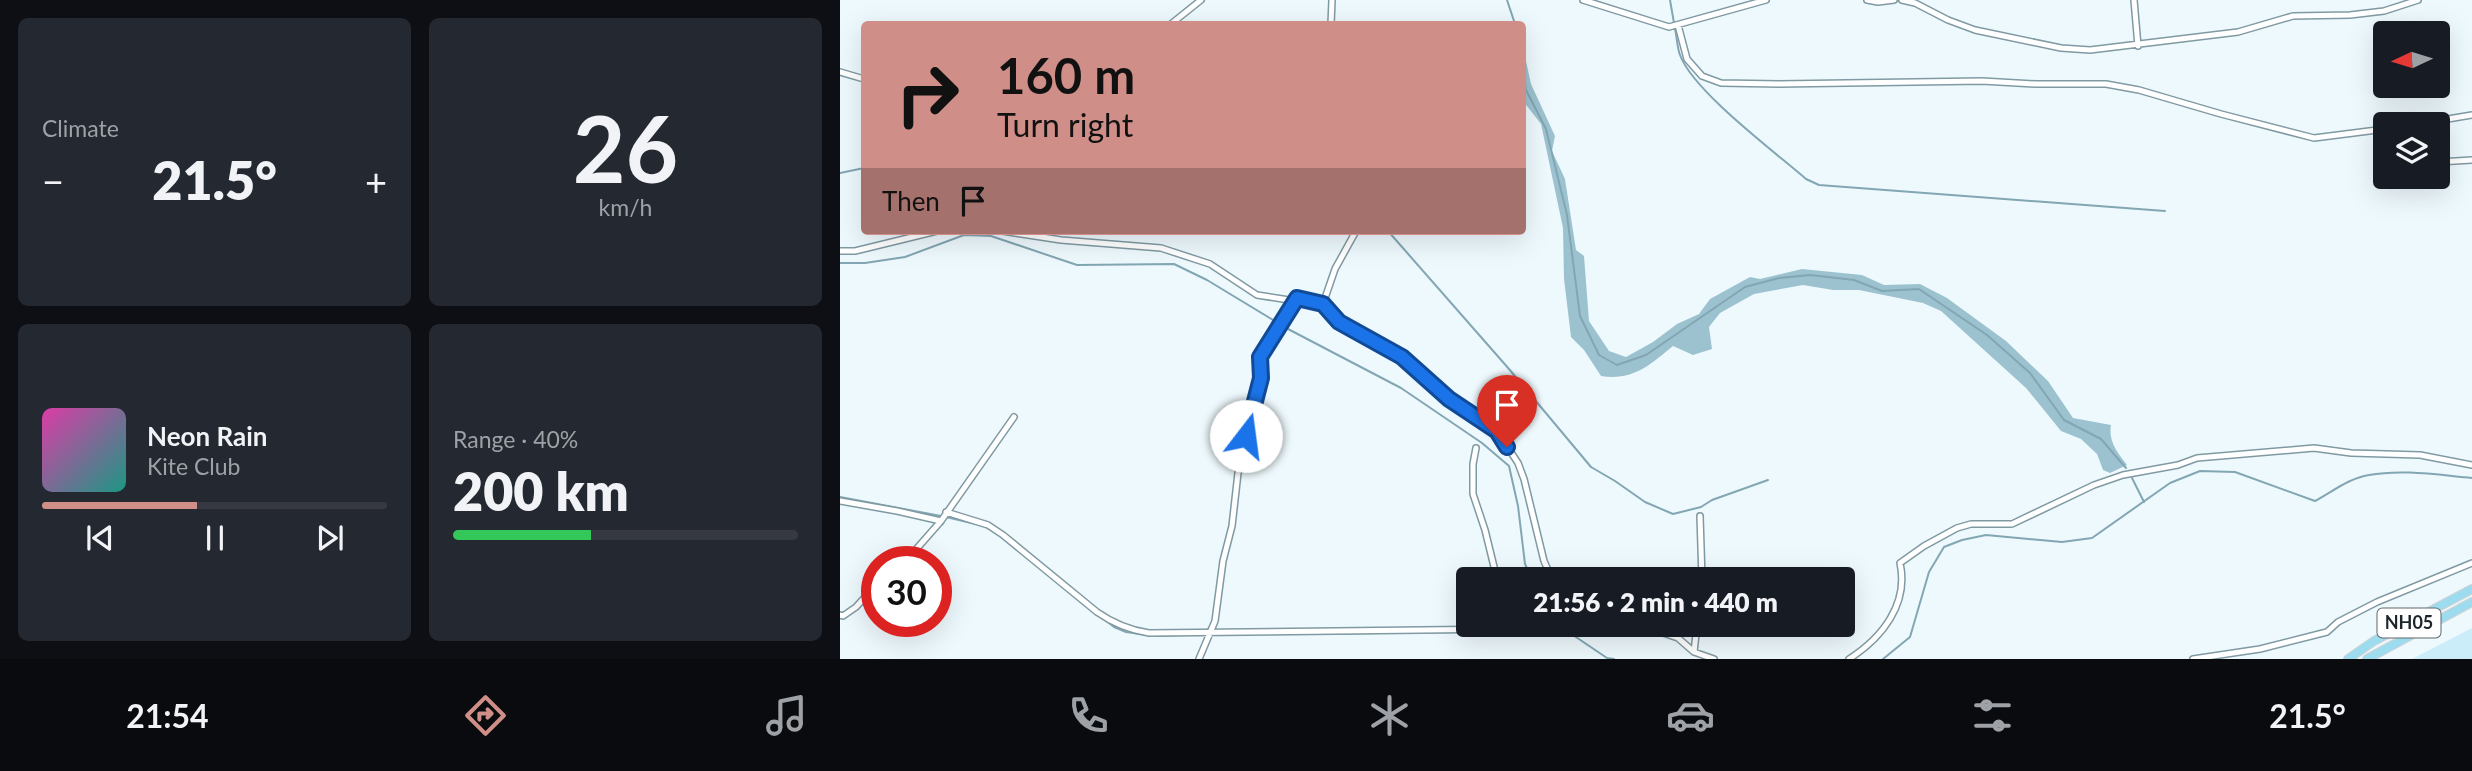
<!DOCTYPE html>
<html lang="en">
<head>
<meta charset="utf-8">
<style>
  :root { --surface:#171b24; --page:#242831; --text:#f1f3f6; --muted:#9ea1a6; --line:#363941; --accent:#cf8e87 }
  body { margin:0; font-family:Lato,sans-serif; background:var(--page); color:var(--text); height:100vh; display:flex; flex-direction:column; font-size:26px; white-space:nowrap }
  * { box-sizing:border-box; margin:0 }
  p { font-size:23px; color:var(--muted) }
  .icon { flex:none; width:38px; height:38px; fill:none; stroke:currentColor; stroke-width:2; stroke-linecap:round; stroke-linejoin:round }
  .map { position:relative; flex:1; overflow:hidden }
  .drawer { display:flex; flex-direction:column; gap:18px; padding:18px; background:#0d0f14; width:840px }
  .drawer>* { flex:none }
  .hud { position:absolute; left:21px; top:21px; width:665px; height:214px; border-radius:7px; box-shadow:0 7px 28px #0002; background:#cf8e87; color:#111; overflow:hidden }
  .needle { width:46px; rotate:266deg }
  .fabs { position:absolute; left:1533px; top:21px; display:grid; gap:14px }
  .fabs a { display:grid; place-items:center; width:77px; height:77px; border-radius:7px; background:var(--surface); box-shadow:0 7px 28px #0002; font-size:35px }
  .speed { position:absolute; left:21px; top:546px; display:flex; gap:14px; font-size:35px; font-weight:700; text-align:center }
  .speed>* { display:grid; place-content:center; width:91px; height:91px; border-radius:50%; background:var(--surface); box-shadow:0 7px 28px #0002; line-height:1 }
  .speed .limit { border:10px solid #d22; background:#fff; color:#111 }
  .pin { position:absolute; display:grid; place-items:center; width:60px; height:60px; color:#fff; margin:-72px -30px; border-radius:50% 50% 50% 0; rotate:-45deg; box-shadow:0 0 7px #0007 }
  .pin .icon { rotate:45deg }
  .me { position:absolute; width:77px; margin:-38px; rotate:15deg; stroke-linejoin:round; filter:drop-shadow(0 0 5px #0008) }
  .turn { display:flex; align-items:center; gap:24px; height:147px; padding:0 21px; font-size:32px }
  .turn .icon { width:91px; height:91px; stroke-width:2.5 }
  .turn b { display:block; font-size:49px; line-height:60px }
  .then { display:flex; align-items:center; height:66px; padding:0 21px; background:#0003; gap:14px; font-size:26px }
  .big { font-size:52px; font-weight:800; line-height:1.1 }
  .drawer .card { flex:1; display:flex; flex-direction:column; justify-content:center; gap:10px; min-width:0; padding:0 24px; border-radius:10px; background:var(--page) }
  .drawer .dial { align-items:center; gap:0 }
  .dial b { font-size:91px; line-height:1 }
  .song { display:flex; align-items:center; gap:21px }
  .cover { width:84px; height:84px; border-radius:10px; background:linear-gradient(135deg,hsl(320 70% 55%),hsl(170 70% 35%)) }
  .played { height:7px; border-radius:4px; background:linear-gradient(90deg,var(--accent) 45%,var(--line) 45%) }
  .keys { display:flex; justify-content:space-around; direction:ltr }
  .heat { display:flex; justify-content:space-between; align-items:center; font-size:38px; direction:ltr }
  .charge { height:10px; border-radius:5px; background:linear-gradient(90deg,#34c759 40%,var(--line) 0) }
  .drawer .tiles { flex:1; display:grid; gap:18px; grid-template-columns:repeat(2,1fr) }
  .trip { position:absolute; left:616px; top:567px; width:399px; height:70px; border-radius:7px; background:var(--surface); box-shadow:0 7px 28px #0002; font-weight:800; line-height:70px; text-align:center }
  .dock { display:flex; height:112px; justify-content:space-around; align-items:center; background:#090b0e; color:var(--muted) }
  .dock .icon { width:49px; height:49px }
  .dock .on { color:var(--accent) }
  .dock b { font-size:32px; color:var(--text) }
  main { display:flex; flex:1; min-height:0 }
  .map>svg:first-child { display:block }
  .green { fill:#caedf9 }
  .forest { fill:#9dc2cf }
  .lines { fill:none; stroke-linecap:round; stroke-linejoin:round }
  .stream { stroke:#82a6b3; stroke-width:2 }
  .minor-casing { stroke:#809aa3; stroke-width:8 }
  .primary-casing { stroke:#d2d4d4; stroke-width:10 }
  .minor { stroke:#fff; stroke-width:5 }
  .primary { stroke:#9ddbef; stroke-width:8 }
  .route-casing { stroke:#114b97; stroke-width:18 }
  .route { stroke:#1a73e8; stroke-width:12 }
  .labels { text-anchor:middle; stroke-width:5; stroke-linejoin:round; paint-order:stroke }
  .shield { fill:#fff; stroke:#60676a; stroke-width:2 }
  .shield-label { font-size:18px; font-weight:bold; fill:#1c262a }
</style>
</head>
<body>
<main>
<section class="drawer">
<div class="tiles">
<div class="card"><p>Climate</p>
<div class="heat"><a>−</a><b class="big">21.5°</b><a>+</a></div>
</div>
<div class="card dial"><b>26</b><p>km/h</p></div>
<div class="card">
<div class="song"><i class="cover"></i><div><b>Neon Rain</b><p>Kite Club</p></div></div>
<div class="played"></div>
<div class="keys"><svg class="icon" aria-label="previous" viewBox="0 0 24 24"><path d="M18 5L8 12l10 7zM5 5v14"/></svg><svg class="icon" aria-label="pause" viewBox="0 0 24 24"><path d="M8 5v14M16 5v14"/></svg><svg class="icon" aria-label="next" viewBox="0 0 24 24"><path d="M6 5l10 7-10 7zM19 5v14"/></svg></div>
</div>
<div class="card"><p>Range · 40%</p><b class="big">200 km</b><div class="charge"></div></div>
</div>
</section>
<div class="map">
<svg width="1632" height="659" viewBox="0 0 1632 659">
  <rect width="100%" height="100%" fill="#eef9fd"/>
  <path class="green" d="M1632,628V659H1572Z"/>
  <path class="forest" d="M682,43L691,84L715,136L712,151L725,179L736,250L744,256L749,321L769,351L786,357L813,342L837,324L859,314L870,299L910,277L920,279L962,269L1022,275L1044,285L1080,284L1107,298L1166,341L1208,381L1233,418L1271,425C1268,442 1278,453 1287,465L1270,473L1263,470L1257,454L1241,439L1221,431L1186,388L1101,311L1083,303L1019,290H993L963,285L914,294L880,313L869,327L872,349L853,355L833,346C810,365 793,381 761,376L744,350L731,337L724,279L723,228L701,124L683,101Z"/>
  <g class="lines">
    <path class="stream" d="M667,0L675,24
      M830,0L834,23
      M835,29C837,37 837,47 840,55C853,91 935,152 966,179L979,185L1325,211
      M682,63L686,90L706,129L727,215L740,316L759,355L777,365L806,355L905,287L939,278L970,275L1014,280L1042,291L1079,289L1147,335L1190,373L1224,420L1261,439L1286,468
      M0,173L24,168
      M548,231L669,369L751,467L775,481L805,502L833,514L861,507L872,500L928,480
      M0,263H25L65,257L124,235L151,236L237,265L334,264L367,280L448,329L561,388L642,443L669,466L678,506L685,564L692,579
      M1292,478L1304,502
      M0,497L101,516
      M106,517L144,526L154,532
      M161,537L274,627L286,632L308,635
      M722,625L727,631L767,658L774,659
      M668,631H680L694,625
      M472,634L614,632
      M317,636L347,635
      M1043,659L1070,637L1089,572L1104,547L1122,540L1146,535L1222,542L1252,538L1330,483L1360,471L1395,472L1475,501C1492,492 1509,478 1529,475C1562,469 1598,475 1632,478"/>
    <g class="minor-casing">
      <path id="minor" d="M743,0L829,27L926,0
        M1027,0L1038,2L1054,0
        M1062,0L1075,3L1108,20L1135,30L1221,48L1250,50L1398,32L1453,16L1510,15L1544,11L1578,0
        M1294,0L1298,46
        M331,24L361,0
        M491,24L492,0
        M838,25L847,59L862,76L881,83L939,84L1142,81L1196,84H1266L1299,90L1381,114L1474,138L1545,129
        M0,72L24,79
        M1578,124L1632,115
        M1599,162L1632,160
        M162,231L221,240L321,248L370,264L417,295L449,300L457,298L483,304L495,269L516,231
        M0,251H15L97,231
        M483,304L499,322L562,357L609,399L657,431L678,463L684,479L704,561L712,579
        M636,448L633,464V494L645,530L657,579
        M0,501L57,511L101,521
        M106,512L148,525L163,535L257,612C274,624 289,630 309,633L669,629L670,625
        M860,516L862,579
        M65,562L101,521L174,417
        M0,615L3,616L16,607L37,584
        M799,625L838,638L854,652L874,659
        M854,652L857,625
        M359,659L375,621L383,561L392,526L398,473L421,378L420,357L456,299
        M1009,659C1042,638 1069,604 1060,563L1084,546L1117,528L1131,524H1172L1254,485L1283,475L1338,465L1357,458L1474,448L1511,453L1580,455L1632,465
        M1353,659L1420,649L1487,632L1498,622L1537,602L1632,563"/>
    </g>
    <g class="primary-casing">
      <path id="primary" d="M1508,659L1534,641L1632,589
        M1527,659L1632,602"/>
    </g>
    <use href="#minor" class="minor"/>
    <use href="#primary" class="primary"/>
  </g>
  <g class="lines">
    <g class="route-casing">
      <path id="route" d="M406,436L421,378L420,357L457,298L483,304L499,322L562,357L609,399L657,431L667,447"/>
    </g>
    <use href="#route" class="route"/>
  </g>
  <g class="labels">
    <rect class="shield" x="1537.5" y="608.5" width="63" height="29" rx="5"/>
    <g class="shield-label">
      <text x="1569" y="629">NH05</text>
    </g>
  </g>
</svg>
<div class="fabs">
<a><svg class="needle" viewBox="-14 -14 28 28"><path d="M0-13l5 13h-10z" fill="#e53935"/><path d="M0 13l5-13h-10z" fill="#9ea1a6"/></svg></a>
<a><svg class="icon" aria-label="layers" viewBox="0 0 24 24"><path d="M12 4l9 5-9 5-9-5zM3 14l9 5 9-5"/></svg></a>
</div>
<div class="speed"><div class="limit">30</div></div>
<div class="pin" style="left:667px;top:447px;background:#d93025"><svg class="icon" aria-label="arrive" viewBox="0 0 24 24"><path d="M6 21V4h12l-3 4 3 4H6"/></svg></div>
<svg class="me" style="left:406px;top:436px" viewBox="-20 -20 40 40"><circle r="19" fill="#fff"/><path d="M0-13L10 11 0 6-10 11z" fill="#1a73e8"/></svg>
<div class="trip">21:56 · 2 min · 440 m</div>
<div class="hud">
<div class="turn"><svg class="icon" aria-label="right" viewBox="0 0 24 24"><path d="M7 20v-9h11M14 6l5 5-5 5"/></svg><div><b>160 m</b>Turn right</div></div>
<div class="then">Then<svg class="icon" aria-label="arrive" viewBox="0 0 24 24"><path d="M6 21V4h12l-3 4 3 4H6"/></svg></div>
</div>
</div>
</main>
<nav class="dock">
<b>21:54</b>
<svg class="icon on" aria-label="directions" viewBox="0 0 24 24"><path d="M12 3l9 9-9 9-9-9zM9 14v-3h6M13 9l2 2-2 2"/></svg>
<svg class="icon" aria-label="music" viewBox="0 0 24 24"><path d="M9 18V5l10-2v13"/><circle cx="6" cy="18" r="3"/><circle cx="16" cy="16" r="3"/></svg>
<svg class="icon" aria-label="phone" viewBox="0 0 24 24"><path d="M5 4h4l2 5-3 2q2 4 5 5l2-3 5 2v4C11 20 4 13 5 4z"/></svg>
<svg class="icon" aria-label="climate" viewBox="0 0 24 24"><path d="M12 3v18M4 7l16 10M4 17L20 7"/></svg>
<svg class="icon" aria-label="car" viewBox="0 0 24 24"><path d="M5 17H2v-5l4-1 3-4h7l3 4 3 1v5h-3M9 17h6M6 11h13"/><circle cx="7" cy="17" r="2"/><circle cx="17" cy="17" r="2"/></svg>
<svg class="icon" aria-label="filters" viewBox="0 0 24 24"><path d="M4 7h16M4 17h16"/><circle cx="9" cy="7" r="2"/><circle cx="15" cy="17" r="2"/></svg>
<b>21.5°</b>
</nav>
</body>
</html>
